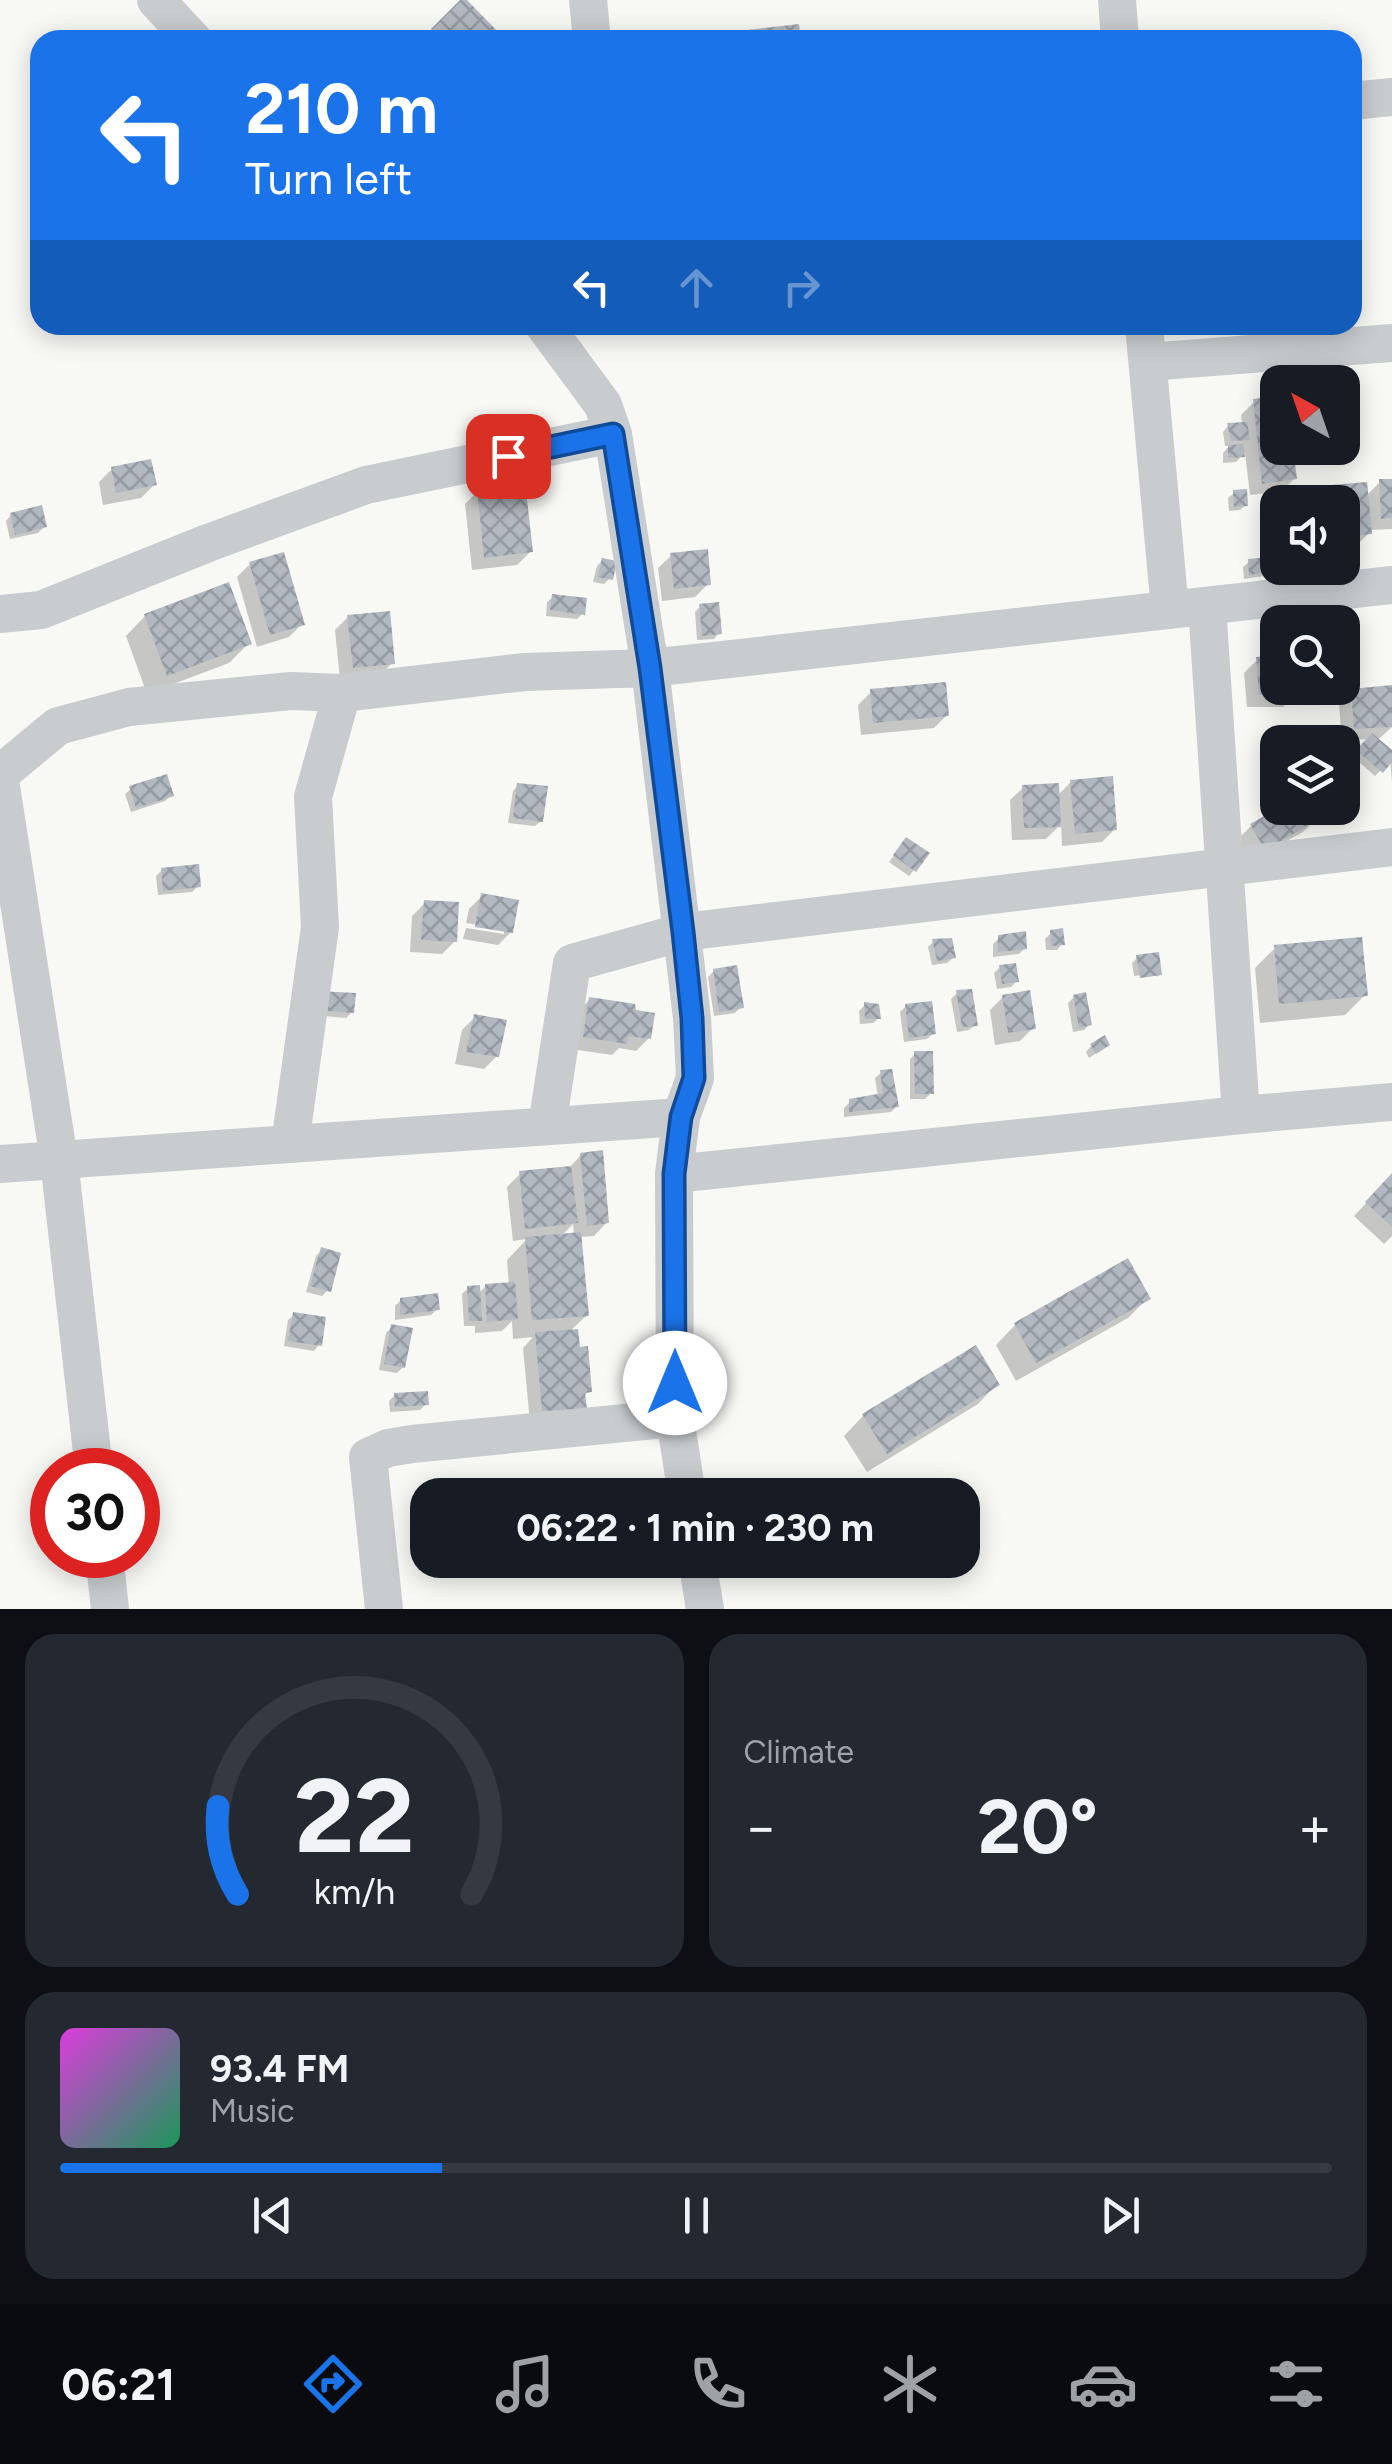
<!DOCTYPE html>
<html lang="en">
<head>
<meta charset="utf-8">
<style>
  :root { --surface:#171b24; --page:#242831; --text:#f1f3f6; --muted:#9ea1a6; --line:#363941; --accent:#1a73e8 }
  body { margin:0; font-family:Figtree,sans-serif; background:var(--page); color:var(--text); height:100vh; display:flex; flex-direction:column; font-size:38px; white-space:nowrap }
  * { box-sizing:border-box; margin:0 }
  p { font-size:32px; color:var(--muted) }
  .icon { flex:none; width:55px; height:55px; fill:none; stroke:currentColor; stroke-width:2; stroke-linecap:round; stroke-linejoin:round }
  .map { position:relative; height:1609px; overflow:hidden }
  .panel { display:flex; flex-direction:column; gap:25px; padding:25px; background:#0d0f14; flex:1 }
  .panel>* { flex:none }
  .hud { position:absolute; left:30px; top:30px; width:1332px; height:305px; border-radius:30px; box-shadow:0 5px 25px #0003; background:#1a73e8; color:#fff; overflow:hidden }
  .needle { width:65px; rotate:320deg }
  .buttons { position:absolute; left:1260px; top:365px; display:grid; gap:20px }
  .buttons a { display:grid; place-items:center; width:100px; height:100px; border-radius:20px; background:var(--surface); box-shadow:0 5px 25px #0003; font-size:50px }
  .speed { position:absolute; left:30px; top:1448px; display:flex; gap:20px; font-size:50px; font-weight:700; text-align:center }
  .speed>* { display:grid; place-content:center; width:130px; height:130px; border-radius:50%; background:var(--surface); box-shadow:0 5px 25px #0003; line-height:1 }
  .speed .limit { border:15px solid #d22; background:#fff; color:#111 }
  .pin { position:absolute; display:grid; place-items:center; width:85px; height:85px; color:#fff; margin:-42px; border-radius:20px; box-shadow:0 5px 15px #0006 }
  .me { position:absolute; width:110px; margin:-55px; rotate:0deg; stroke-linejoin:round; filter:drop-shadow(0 0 8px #0008) }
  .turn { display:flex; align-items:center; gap:35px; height:210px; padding:0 50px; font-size:45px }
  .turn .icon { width:130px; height:130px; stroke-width:2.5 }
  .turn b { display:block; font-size:70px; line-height:85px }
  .lanes { display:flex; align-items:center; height:95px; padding:0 50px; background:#0003; justify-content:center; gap:50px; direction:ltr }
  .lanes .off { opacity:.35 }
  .big { font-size:75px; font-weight:700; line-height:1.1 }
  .panel .card { flex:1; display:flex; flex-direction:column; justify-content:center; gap:15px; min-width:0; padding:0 35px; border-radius:30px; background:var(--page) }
  .panel .dial { align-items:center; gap:0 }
  .dial svg { height:260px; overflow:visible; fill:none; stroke:var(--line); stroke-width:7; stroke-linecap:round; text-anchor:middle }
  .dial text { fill:var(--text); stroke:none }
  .song { display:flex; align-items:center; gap:30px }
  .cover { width:120px; height:120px; border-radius:15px; background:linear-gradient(135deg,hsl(300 70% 55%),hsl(150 70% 35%)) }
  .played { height:10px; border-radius:5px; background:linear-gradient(90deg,var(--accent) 30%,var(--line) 30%) }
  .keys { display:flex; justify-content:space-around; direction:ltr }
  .heat { display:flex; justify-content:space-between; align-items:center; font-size:55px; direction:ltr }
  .panel .tiles { flex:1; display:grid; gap:25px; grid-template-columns:1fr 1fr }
  .card:last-child { grid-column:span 2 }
  .trip { position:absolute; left:410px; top:1478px; width:570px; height:100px; border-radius:30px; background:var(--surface); box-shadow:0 5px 25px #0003; font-weight:700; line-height:100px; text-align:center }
  .menu { display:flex; height:160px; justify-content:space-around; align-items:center; background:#090b0e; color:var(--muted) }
  .menu .icon { width:70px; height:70px }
  .menu .active { color:var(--accent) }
  .menu b { font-size:45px; color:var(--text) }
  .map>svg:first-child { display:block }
  .shadow { fill:#0003; fill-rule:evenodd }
  .building { fill:url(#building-cross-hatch) }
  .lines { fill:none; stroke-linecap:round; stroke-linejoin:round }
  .minor { stroke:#c8cccf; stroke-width:38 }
  .route-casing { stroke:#114b97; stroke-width:25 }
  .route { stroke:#1a73e8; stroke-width:18 }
</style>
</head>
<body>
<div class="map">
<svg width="1392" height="1609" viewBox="0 0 1392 1609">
  <defs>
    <pattern id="building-cross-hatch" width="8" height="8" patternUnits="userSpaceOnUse" patternTransform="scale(2.5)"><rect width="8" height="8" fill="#b1b8bf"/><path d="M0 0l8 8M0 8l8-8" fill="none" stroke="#949aa1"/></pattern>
  </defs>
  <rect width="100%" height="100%" fill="#f8f8f5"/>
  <path class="shadow" d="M464,0L502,40H423Z
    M1254,402L1278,448H1291L1294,479L1283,490L1299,488L1300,502H1280V496L1284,491L1250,495L1245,453L1236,462L1223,463V453L1229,446H1225L1223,432L1228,426L1242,425L1241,415Z
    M112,469L154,485L141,498L103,505L99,482Z
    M1392,481V529L1369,530V533L1356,546L1342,547V502H1320L1319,500L1332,487L1366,496L1380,482Z
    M478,491L530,552L517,565L472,570L465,504Z
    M1234,493L1246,505L1240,510L1229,511L1228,498Z
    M11,515L44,527L38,533L10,539L6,521Z
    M672,555L708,584L695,597L662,601L658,568Z
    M602,561L610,578L604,584L593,582L597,566Z
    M1249,562L1270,570L1264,576L1244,579L1243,567Z
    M250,564L302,624L289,637L257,647L237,577Z
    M553,597L583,613L577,619L546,616L547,602Z
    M701,606L719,633L714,639L697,640L695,612Z
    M145,616L249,643L229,663L147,694L126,636Z
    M348,617L392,663L379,676L340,680L335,630Z
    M1257,660L1278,688H1296V694L1283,707H1247L1244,673Z
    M1352,691L1392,707V727L1380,738L1375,739L1392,750V782L1390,760L1375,776L1353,757L1369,739L1343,741L1346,777L1342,780V742L1339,704Z
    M871,692L947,715L934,728L861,735L858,705Z
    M1071,782L1115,829L1102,842L1062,846L1061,824L1046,839L1012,840L1010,800L1024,787L1057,796Z
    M518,785L541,821L535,826L508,823L513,791Z
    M131,789L171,795L165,801L131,812L125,794Z
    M1284,808H1310L1316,819L1303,832L1251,861L1238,839L1251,826Z
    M901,846L914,870L909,876L889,862Z
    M162,870L198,886L192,892L158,895L156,876Z
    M482,896L511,932L498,945L463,939L466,928L504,934V929L466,923L469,909Z
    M425,903L455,941L442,954L410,952L412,916Z
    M1051,933L1062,944L1057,950H1046L1045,939Z
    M999,938L1025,948L1019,954L993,957V944Z
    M934,941L953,958L947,963L932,965L928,947Z
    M1275,948L1365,995L1345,1015L1260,1023L1255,968Z
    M1138,957L1160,974L1157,977V973L1134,976L1132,963Z
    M1000,967L1017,981L1011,987L997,989L994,973Z
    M714,971L741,1007L735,1013L714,1016L708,977Z
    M957,993L975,1025L969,1030L957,1032L951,999Z
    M353,996L352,1012L346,1018L312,1015Z
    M1003,997L1033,1028L1020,1041L995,1045L990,1010Z
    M1074,997L1090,1024L1084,1030L1073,1032L1068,1003Z
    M590,999L649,1038L636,1051L619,1048L612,1055L571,1049L577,1012Z
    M865,1005L879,1018L873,1023L860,1024L859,1011Z
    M906,1006L933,1034L927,1039L904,1042L900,1012Z
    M475,1017L497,1056L484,1069L455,1064L462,1030Z
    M1091,1046L1101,1050L1089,1058L1086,1052Z
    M916,1053L931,1093L925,1099H910V1059Z
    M881,1073L897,1106L891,1112L844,1117V1108L850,1102L878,1097L875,1078Z
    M581,1155L607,1222L594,1236L579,1237L587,1315L569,1332L589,1391L583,1397L585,1408L530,1423L523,1348L533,1337L513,1339L512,1321L502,1331L475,1333V1326H464L462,1294L468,1288L478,1294L486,1286L509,1285L507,1260L527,1239L513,1241L507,1187L520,1174L568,1169ZM573,1224L574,1235L561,1236Z
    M1392,1176V1236L1384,1244L1354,1216Z
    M322,1250L328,1290L322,1296L306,1292L316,1256Z
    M1148,1298L1128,1318L1016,1381L996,1345L1015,1325Z
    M401,1300L437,1309L431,1315L395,1320V1306Z
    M294,1315L319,1345L314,1351L284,1346L288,1320Z
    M392,1327L403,1367L397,1373L379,1370L386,1333Z
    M975,1349L997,1384L978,1404L867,1472L844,1436L863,1416Z
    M395,1395L426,1404L420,1410L390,1412L389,1401Z"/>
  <path class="building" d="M460,0H467L506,40H442L431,29Z
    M799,24L801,40H732L731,32Z
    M1278,396V448H1293L1297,479L1262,484L1253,399Z
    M1247,422L1250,440L1231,441L1227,423Z
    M1243,444L1245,457L1228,458V445Z
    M151,459L157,485L116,493L111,467Z
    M1379,479H1392V518L1381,519Z
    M525,482L533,552L484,558L477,488Z
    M1367,482L1372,534L1342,537V502H1333L1331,485Z
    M1301,486L1303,502H1286L1284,487Z
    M1247,489L1248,506L1234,507L1233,490Z
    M42,505L47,527L15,535L10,513Z
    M708,549L711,585L674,589L670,553Z
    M284,552L305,625L270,635L249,562Z
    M1271,557L1272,571L1249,575L1248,559Z
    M602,558L617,561L613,580L598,577Z
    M229,582L252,644L167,676L144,614Z
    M552,594L587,598L585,615L550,610Z
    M719,602L722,634L702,636L699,604Z
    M390,611L395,664L353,668L347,615Z
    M1278,655V688H1298L1299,695H1259L1256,657Z
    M946,682L949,716L873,723L870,689Z
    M1392,685V727L1354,729L1351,689Z
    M1372,733L1392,750V762L1383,773L1356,750Z
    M1346,741L1348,778H1342V742Z
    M167,774L174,796L136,808L129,786Z
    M1113,776L1117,830L1075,834L1070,780Z
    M517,783L548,786L543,822L513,818Z
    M1059,783L1061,827L1024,828L1022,785Z
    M1279,808H1312L1319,819L1265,850L1250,824Z
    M906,837L930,853L916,872L893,855Z
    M199,864L201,887L163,891L161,868Z
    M481,893L519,900L513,933L475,927Z
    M424,900L459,902L457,942L421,940Z
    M1063,928L1065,945L1051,946L1050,930Z
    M1026,931L1027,949L998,952V935Z
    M1362,937L1368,996L1279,1004L1274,945Z
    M952,938L956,958L937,961L932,939Z
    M1159,952L1162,975L1140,978L1136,955Z
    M1016,963L1019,982L1002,984L999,965Z
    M737,965L744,1008L719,1012L713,969Z
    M972,989L978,1026L962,1027L956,990Z
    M1030,990L1036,1029L1008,1033L1002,995Z
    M318,991L356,993L354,1013L317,1010Z
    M1086,992L1092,1025L1079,1028L1073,995Z
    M589,997L635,1004L636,1010L655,1013L651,1039L628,1036L627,1044L583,1037Z
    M932,1001L936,1034L909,1038L905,1004Z
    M864,1002L879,1004L881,1019H865Z
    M474,1014L507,1020L499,1057L466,1052Z
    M1105,1035L1110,1045L1096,1054L1090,1044Z
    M914,1051H933L934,1094H915Z
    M892,1069L899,1107L849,1112V1099L883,1093L880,1070Z
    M603,1150L609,1223L587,1226L580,1153Z
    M571,1166L578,1223L525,1229L519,1171Z
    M1392,1173V1227L1365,1202Z
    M581,1232L589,1316L532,1320L525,1237Z
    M321,1247L341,1253L331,1292L310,1286Z
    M1128,1258L1151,1299L1036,1363L1014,1323Z
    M515,1282L518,1319L487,1322L485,1284Z
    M480,1285L482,1321H469L467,1286Z
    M438,1293L440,1310L400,1315V1298Z
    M293,1312L326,1317L322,1346L288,1341Z
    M391,1324L413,1328L405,1368L384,1364Z
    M578,1329L580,1347L588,1346L592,1392L585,1393L587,1409L542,1411L535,1332Z
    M976,1345L1000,1385L887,1454L862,1414Z
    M428,1391L429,1405L395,1407L394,1393Z"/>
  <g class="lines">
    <path class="minor" d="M156,0L193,40
      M588,0L592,40
      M1117,0L1120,40
      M1352,101L1392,97
      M544,325L603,405L613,434L650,668L692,1018L695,1078L681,1117L674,1174L675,1418L687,1495
      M1144,325L1170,610
      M1148,362L1392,343
      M1207,606L1241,1115
      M0,614L41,610L208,543L366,485L613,434
      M0,774L58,726L129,707L291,691L342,693L525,672L650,668L1392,585
      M0,780L59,1160L94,1470
      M547,1126L572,963L683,932L1392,847
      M290,1144L320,927L313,797L342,693
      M0,1164L681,1117
      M674,1174L1241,1115L1392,1102
      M104,1555L110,1609
      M697,1560L705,1609
      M384,1609L368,1457L388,1448L412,1444L675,1418"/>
  </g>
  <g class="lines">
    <g class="route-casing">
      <path id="route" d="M508,456L613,434L650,668L683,932L692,1018L694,1078L681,1117L674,1174L675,1383"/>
    </g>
    <use href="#route" class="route"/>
  </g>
</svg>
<div class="buttons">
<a><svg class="needle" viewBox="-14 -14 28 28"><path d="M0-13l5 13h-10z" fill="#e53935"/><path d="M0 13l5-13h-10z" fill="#9ea1a6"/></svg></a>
<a><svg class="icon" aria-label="sound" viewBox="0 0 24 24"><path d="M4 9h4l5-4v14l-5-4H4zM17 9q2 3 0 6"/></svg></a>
<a><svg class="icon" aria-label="search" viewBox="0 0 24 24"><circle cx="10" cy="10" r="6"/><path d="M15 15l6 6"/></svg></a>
<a><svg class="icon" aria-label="layers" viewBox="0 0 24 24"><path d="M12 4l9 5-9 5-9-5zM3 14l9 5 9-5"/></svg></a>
</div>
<div class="speed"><div class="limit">30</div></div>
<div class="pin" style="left:508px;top:456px;background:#d93025"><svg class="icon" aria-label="arrive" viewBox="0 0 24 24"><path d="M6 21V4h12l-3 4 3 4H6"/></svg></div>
<svg class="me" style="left:675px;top:1383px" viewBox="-20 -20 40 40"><circle r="19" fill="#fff"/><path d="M0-13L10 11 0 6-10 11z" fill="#1a73e8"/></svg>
<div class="trip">06:22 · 1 min · 230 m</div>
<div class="hud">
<div class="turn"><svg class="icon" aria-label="left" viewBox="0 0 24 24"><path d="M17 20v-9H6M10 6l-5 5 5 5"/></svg><div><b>210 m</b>Turn left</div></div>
<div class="lanes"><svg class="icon" aria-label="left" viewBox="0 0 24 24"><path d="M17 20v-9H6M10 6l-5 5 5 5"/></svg><svg class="icon off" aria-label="ahead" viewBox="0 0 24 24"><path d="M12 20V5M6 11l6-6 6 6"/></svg><svg class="icon off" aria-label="right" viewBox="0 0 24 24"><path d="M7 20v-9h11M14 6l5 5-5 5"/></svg></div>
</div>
</div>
<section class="panel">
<div class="tiles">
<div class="card dial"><svg viewBox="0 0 100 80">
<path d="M14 69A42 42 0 1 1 86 69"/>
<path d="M14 69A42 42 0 0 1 8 42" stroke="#1a73e8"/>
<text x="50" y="56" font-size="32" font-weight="700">22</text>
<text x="50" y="72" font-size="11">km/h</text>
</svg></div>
<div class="card"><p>Climate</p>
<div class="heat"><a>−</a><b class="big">20°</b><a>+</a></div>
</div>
<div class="card">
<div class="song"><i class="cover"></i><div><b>93.4 FM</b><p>Music</p></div></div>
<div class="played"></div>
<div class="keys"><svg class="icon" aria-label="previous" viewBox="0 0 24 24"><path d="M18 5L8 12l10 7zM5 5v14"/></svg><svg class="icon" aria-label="pause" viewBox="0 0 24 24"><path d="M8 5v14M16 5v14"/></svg><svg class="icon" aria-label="next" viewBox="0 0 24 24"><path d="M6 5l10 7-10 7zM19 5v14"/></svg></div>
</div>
</div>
</section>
<nav class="menu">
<b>06:21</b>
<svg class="icon active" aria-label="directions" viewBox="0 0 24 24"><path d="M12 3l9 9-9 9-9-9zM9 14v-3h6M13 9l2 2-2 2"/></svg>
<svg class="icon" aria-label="music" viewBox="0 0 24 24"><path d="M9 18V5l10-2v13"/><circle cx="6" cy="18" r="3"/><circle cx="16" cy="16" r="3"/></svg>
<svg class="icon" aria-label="phone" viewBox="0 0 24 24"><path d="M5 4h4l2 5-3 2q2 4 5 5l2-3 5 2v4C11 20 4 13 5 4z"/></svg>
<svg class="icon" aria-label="climate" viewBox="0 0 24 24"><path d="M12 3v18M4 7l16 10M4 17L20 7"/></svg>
<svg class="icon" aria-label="car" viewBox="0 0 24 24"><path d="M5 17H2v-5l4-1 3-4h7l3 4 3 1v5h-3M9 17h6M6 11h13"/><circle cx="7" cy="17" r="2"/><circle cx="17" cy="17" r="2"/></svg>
<svg class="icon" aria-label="filters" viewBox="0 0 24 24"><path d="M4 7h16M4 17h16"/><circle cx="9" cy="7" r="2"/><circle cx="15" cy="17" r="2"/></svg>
</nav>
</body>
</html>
